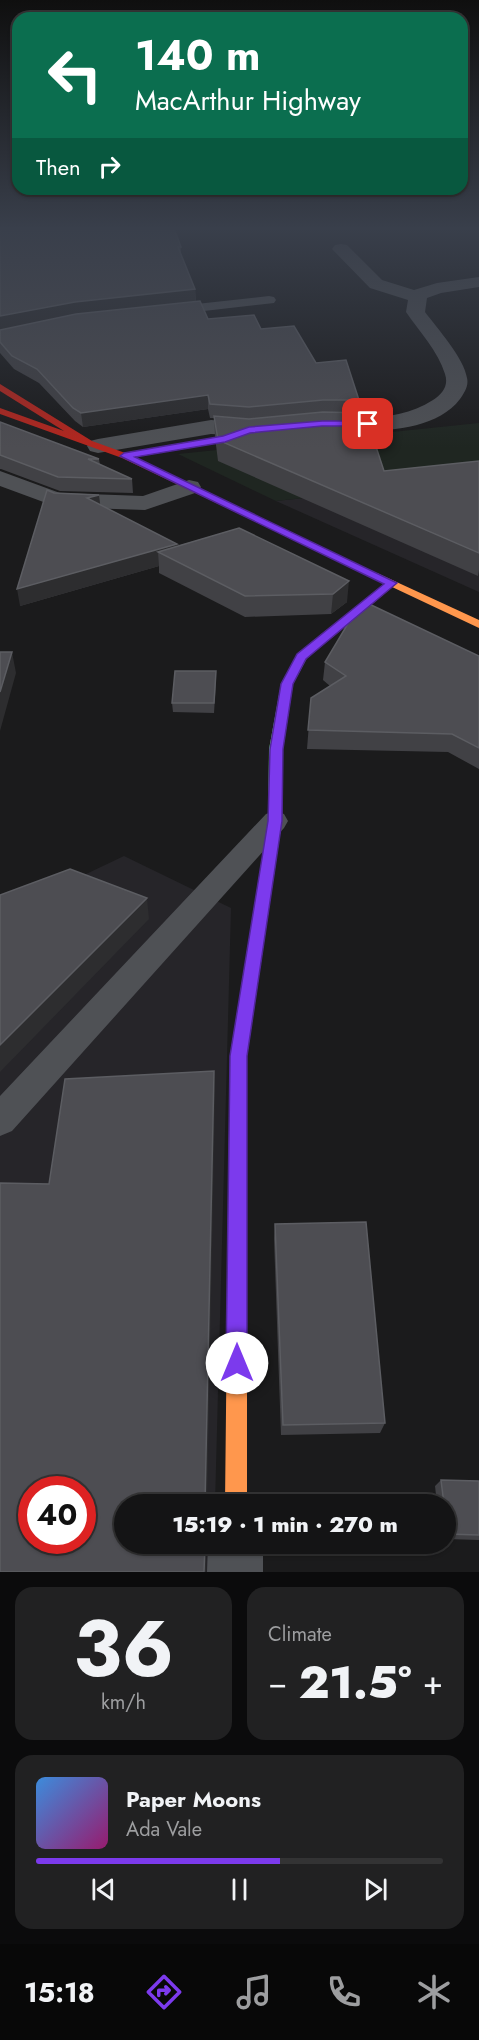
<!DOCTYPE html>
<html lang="en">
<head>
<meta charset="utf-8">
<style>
  :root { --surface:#141415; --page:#212122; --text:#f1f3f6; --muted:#9d9ea0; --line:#333334; --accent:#7c3aed }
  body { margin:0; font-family:Jost,sans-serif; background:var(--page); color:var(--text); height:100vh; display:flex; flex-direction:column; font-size:22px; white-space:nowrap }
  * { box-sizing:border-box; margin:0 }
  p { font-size:20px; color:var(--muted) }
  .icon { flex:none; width:33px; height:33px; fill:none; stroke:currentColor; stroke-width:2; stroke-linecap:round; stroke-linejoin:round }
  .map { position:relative; height:1572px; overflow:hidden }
  .drawer { display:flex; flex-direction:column; gap:15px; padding:15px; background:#0b0b0c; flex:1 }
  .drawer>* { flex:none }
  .guide { position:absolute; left:12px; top:12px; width:456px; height:183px; border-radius:18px; box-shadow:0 2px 4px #0004,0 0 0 2px var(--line); background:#0b6e4f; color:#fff; overflow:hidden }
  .speed { position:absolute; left:18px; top:1476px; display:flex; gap:12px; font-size:30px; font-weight:700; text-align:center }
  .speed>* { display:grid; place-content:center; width:78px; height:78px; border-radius:50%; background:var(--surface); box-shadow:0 2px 4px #0004,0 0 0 2px var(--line); line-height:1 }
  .speed .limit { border:9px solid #d22; background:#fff; color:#111 }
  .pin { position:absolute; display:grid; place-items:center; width:51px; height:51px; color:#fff; margin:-26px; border-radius:12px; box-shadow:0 3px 9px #0006 }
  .me { position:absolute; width:66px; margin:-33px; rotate:0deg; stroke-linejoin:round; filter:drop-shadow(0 0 4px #0008) }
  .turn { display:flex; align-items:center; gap:21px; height:126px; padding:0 24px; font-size:27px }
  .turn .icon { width:78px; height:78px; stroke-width:2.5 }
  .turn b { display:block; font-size:42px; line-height:51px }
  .then { display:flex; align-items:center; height:57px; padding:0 24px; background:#0003; gap:12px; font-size:22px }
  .big { font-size:45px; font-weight:800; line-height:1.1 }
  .drawer .widget { flex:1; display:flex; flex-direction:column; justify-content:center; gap:9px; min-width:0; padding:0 21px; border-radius:18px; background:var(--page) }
  .drawer .dial { align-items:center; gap:0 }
  .dial b { font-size:78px; line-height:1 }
  .song { display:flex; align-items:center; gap:18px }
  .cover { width:72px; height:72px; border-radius:9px; background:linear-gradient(135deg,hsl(210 70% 55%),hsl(320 70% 35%)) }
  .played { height:6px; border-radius:3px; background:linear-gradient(90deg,var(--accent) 60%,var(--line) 60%) }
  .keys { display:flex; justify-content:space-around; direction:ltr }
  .heat { display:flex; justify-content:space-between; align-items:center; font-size:33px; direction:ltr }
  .drawer .tiles { flex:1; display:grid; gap:15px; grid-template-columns:1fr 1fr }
  .widget:last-child { grid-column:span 2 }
  .trip { position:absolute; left:114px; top:1494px; width:342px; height:60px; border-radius:30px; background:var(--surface); box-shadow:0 2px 4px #0004,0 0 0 2px var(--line); font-weight:800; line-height:60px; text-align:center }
  .dock { display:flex; height:96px; justify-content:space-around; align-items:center; background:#080808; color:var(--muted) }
  .dock .icon { width:42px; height:42px }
  .dock .selected { color:var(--accent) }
  .dock b { font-size:27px; color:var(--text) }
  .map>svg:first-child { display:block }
  .built { fill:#262529; fill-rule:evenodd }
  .green { fill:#1f2621 }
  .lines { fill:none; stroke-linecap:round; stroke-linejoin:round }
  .lane { fill:#4f5155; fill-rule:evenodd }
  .street { fill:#4f5155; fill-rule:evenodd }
  .fast { fill:#63d668; fill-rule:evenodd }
  .slow { fill:#ff974d; fill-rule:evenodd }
  .jam { fill:#b3261e; fill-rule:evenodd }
  .wall { fill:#414145 }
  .shaded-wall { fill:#2d2d2f }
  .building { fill:#4d4d52; stroke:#5c5d62; stroke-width:1.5; fill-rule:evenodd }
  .route { fill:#7c3aed; stroke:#51269a; stroke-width:1.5 }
</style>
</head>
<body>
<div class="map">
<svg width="479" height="1572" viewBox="0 0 479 1572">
  <rect width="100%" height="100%" fill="#1b1b1c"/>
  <path class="built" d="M479,479V592L276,501Z
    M124,856L231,908L215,1504H124V1544H214L213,1572H0V915ZM32,1490H82V1540H32Z"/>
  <path class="green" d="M479,423V479L276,501L178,454Z"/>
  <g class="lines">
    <path class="lane" d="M269,296L274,297L276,300L274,303L169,315L162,311L169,307Z
      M275,811L284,814L288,821L284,828L12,1131L0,1136V1096L266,814Z"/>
    <path class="street" d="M341,244L347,245L382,280L414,290L437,283L479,277V287L441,293L427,298L425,312C437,328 464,358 467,378C469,386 464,393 460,399C432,436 365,431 324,430L316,428L313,423L316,418C328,415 341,417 353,417C382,418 408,416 433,400C442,394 449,386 445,374C438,351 419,331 406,312L408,300L370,288L332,249L335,245Z
      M211,420L266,424L269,429L266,434L258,436L211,434L98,453L90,451L87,446L90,441L98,439Z
      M0,471L60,493L143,496L189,480L198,482L201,487L198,492L145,510L57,507L0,486Z
      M208,1544H263V1572H207Z"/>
    <path class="fast" d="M324,634L330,638L307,658L293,684L283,749L282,821L247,1056V1133L244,1139L238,1142L232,1139L229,1133L231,1056L268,821L269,749L281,684L298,653Z"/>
    <path class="slow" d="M377,573L479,620V628L373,578V574Z
      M238,1124L244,1127L247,1133V1504H225L229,1133L232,1127Z"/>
    <path class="jam" d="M0,384L92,441L128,454L382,576L381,578H373L122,458L0,414V408L64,431L0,391Z
      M391,580L397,583L395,585L328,641H320L318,638L320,635Z"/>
  </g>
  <path class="wall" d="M0,228L181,247V255L195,289L196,301L208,319L261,329L316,363L359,400L358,413L384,471L479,461V570L478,576L218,461L215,437L214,418H210L208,409L83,427L75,421L39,383L14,369L0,353Z
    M0,422L99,459L100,465L132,479L133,493L60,491L1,469H0Z
    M54,493L101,505L177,546L239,528L347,602L331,614L245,617L159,573V566L20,606Z
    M479,656V769L448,752L307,749L311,698L330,686L323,680L325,662Z
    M216,681L214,713L173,712L172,703Z
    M275,1224L385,1423L380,1433L281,1435L274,1239Z
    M441,1480L479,1481V1540L446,1539V1504H437L435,1486Z"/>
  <path class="shaded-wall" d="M195,289L196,302L0,330V316L75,302Z
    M208,395V409L83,427L81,413Z
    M99,495L101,511L87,498Z
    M177,544L178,561L158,552L159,566L20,606L17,589Z
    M349,581L347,602L331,614L333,594Z
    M12,652L16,673L0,731V692Z
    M147,898L149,919L0,1072V1045Z
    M214,1071L215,1091L207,1504H205Z
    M205,1544H206V1572H204Z"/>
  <path class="building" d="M0,228H174L181,247H178L195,289L75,302L0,316Z
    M200,301L208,319L254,315L261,329L294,326L316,363L346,360L359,400H323L249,407L210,404L208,395L81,413L73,408L37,369L12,356L0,342V330L76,314Z
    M323,412L365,413L384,471L479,461V553L218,440L214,416L249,419Z
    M0,422L99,459H88L132,479L58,477L0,455Z
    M47,490L54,493L99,495L87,498L177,544L17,589Z
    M239,528L349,581L333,594L245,596L158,552Z
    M367,603L479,656V748L452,734L308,730L311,698L346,676L325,662L353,615Z
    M0,652H12L0,692Z
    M175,671H216L214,703H172Z
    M70,869L147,898L0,1045V895Z
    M214,1071L205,1504H124V1544H205L204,1572H0V1183L49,1184L65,1079ZM32,1490H82V1540H32Z
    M366,1222L385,1423L283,1425L275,1224Z
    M441,1480L479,1481V1535L446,1534V1504H444Z"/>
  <linearGradient id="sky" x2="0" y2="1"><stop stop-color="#0f0f0f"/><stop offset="0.51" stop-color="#393f4b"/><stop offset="1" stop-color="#393f4b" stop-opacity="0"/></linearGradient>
  <rect width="479" height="448" fill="url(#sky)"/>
  <path class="route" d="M322,421H368L372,424L368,426H322L250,433L225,442L135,457L397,583L306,659L293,684L283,749L282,821L247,1056V1363L244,1370L237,1373L230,1370L226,1363L230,1056L268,821L270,749L281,684L297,654L384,584L120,456L124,453L223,436L249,427Z"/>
</svg>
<div class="speed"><div class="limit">40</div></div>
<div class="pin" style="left:368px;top:424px;background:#d93025"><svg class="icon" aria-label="arrive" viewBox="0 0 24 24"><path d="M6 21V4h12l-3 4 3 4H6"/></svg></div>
<svg class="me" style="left:237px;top:1363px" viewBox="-20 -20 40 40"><circle r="19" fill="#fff"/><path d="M0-13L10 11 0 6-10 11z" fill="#7c3aed"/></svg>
<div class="trip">15:19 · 1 min · 270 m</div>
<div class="guide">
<div class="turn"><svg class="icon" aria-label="left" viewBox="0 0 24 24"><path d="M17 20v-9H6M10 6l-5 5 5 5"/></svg><div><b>140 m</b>MacArthur Highway</div></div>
<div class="then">Then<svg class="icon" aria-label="right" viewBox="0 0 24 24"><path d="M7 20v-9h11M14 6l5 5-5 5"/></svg></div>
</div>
</div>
<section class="drawer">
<div class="tiles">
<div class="widget dial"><b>36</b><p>km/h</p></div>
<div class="widget"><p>Climate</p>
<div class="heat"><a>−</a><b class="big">21.5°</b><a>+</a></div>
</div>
<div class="widget">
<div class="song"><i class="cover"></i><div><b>Paper Moons</b><p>Ada Vale</p></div></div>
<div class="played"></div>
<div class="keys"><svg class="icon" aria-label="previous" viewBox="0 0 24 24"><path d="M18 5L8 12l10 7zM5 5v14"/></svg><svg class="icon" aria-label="pause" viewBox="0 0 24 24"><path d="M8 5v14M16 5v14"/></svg><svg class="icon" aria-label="next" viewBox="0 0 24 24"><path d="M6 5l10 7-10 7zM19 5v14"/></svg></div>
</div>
</div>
</section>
<nav class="dock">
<b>15:18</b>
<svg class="icon selected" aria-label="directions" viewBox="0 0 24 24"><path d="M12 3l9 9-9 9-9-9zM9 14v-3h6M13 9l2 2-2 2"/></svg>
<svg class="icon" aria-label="music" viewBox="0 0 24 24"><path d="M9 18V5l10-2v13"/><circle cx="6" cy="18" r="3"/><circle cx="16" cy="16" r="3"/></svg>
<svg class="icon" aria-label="phone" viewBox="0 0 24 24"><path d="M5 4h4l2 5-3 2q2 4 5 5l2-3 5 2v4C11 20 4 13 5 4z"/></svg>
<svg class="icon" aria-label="climate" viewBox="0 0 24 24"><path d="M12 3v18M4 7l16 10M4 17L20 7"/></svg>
</nav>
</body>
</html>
